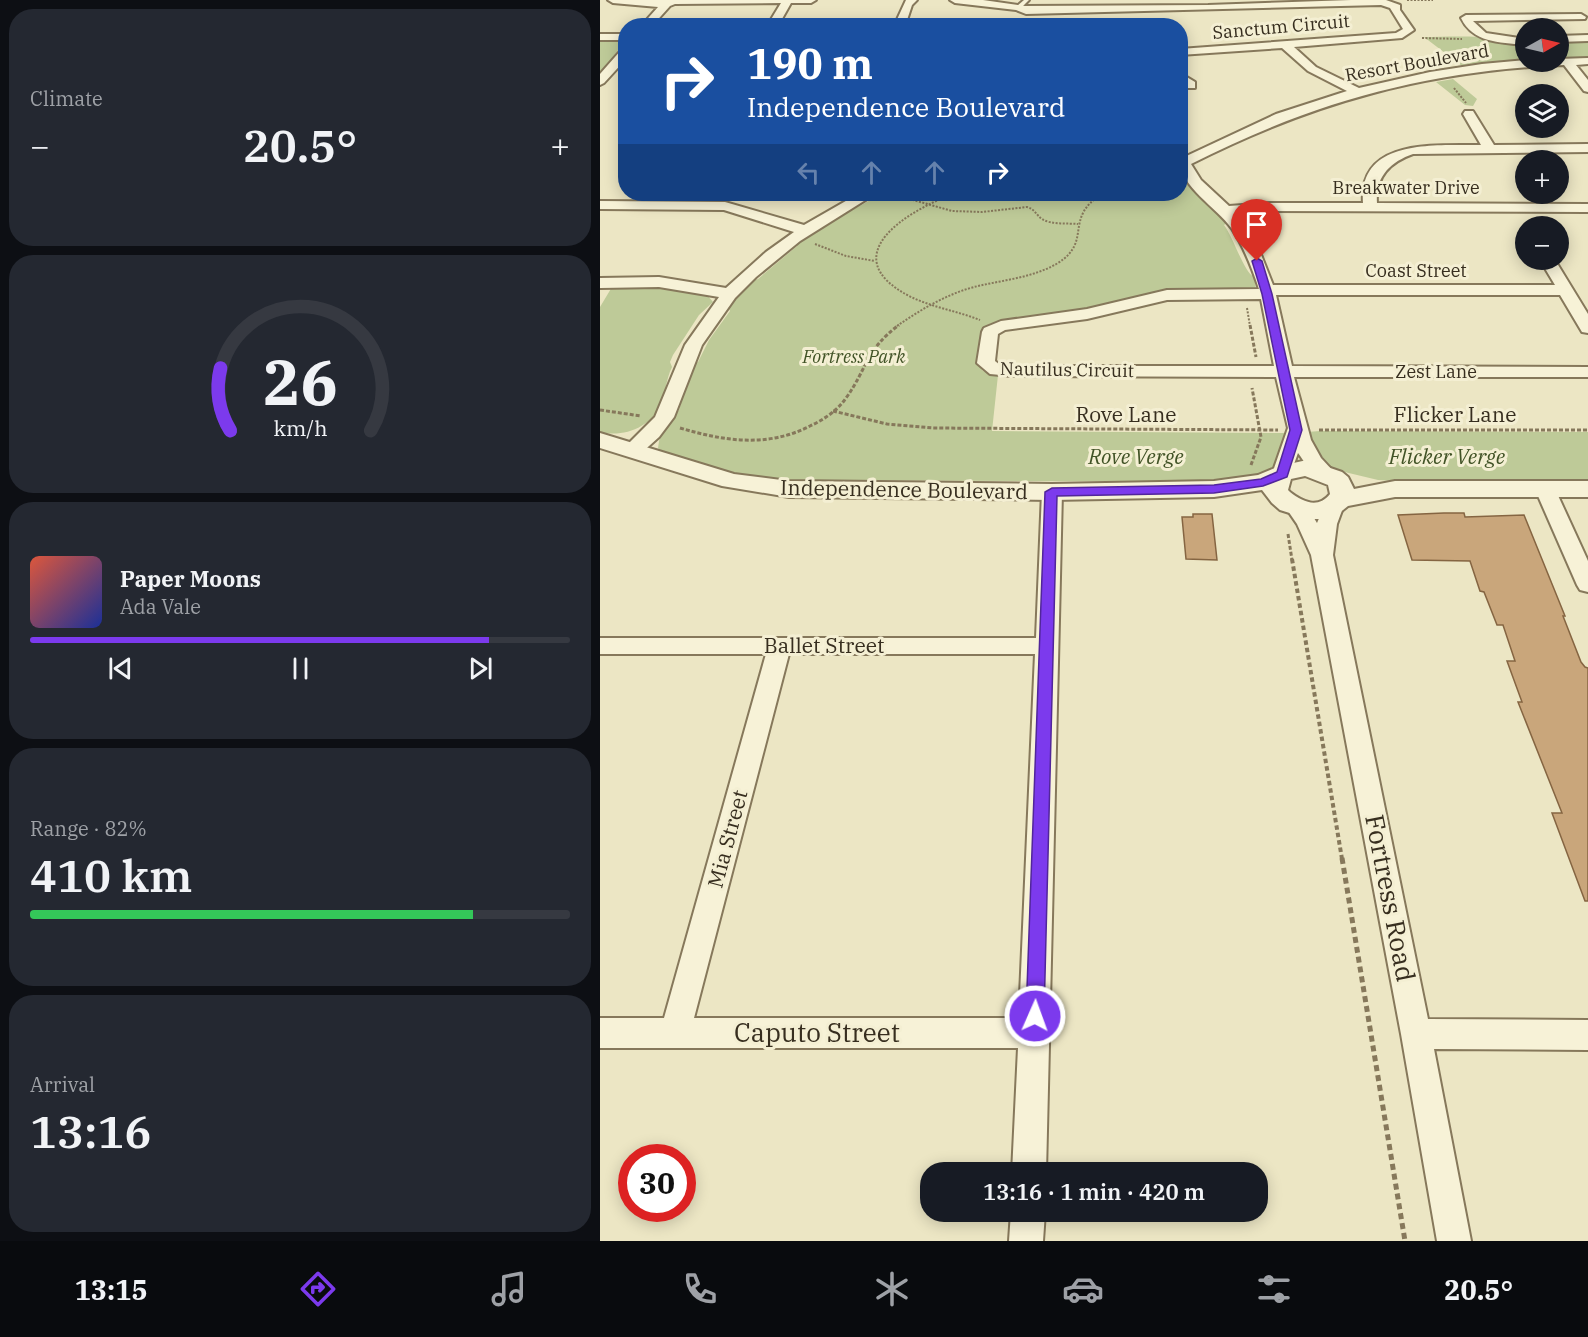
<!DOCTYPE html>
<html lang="en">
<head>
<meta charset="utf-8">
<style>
  :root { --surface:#171b24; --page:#242831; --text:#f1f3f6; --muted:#9ea1a6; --line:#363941; --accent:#7c3aed }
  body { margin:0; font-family:"IBM Plex Serif",serif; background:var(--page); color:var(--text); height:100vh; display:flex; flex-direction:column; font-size:22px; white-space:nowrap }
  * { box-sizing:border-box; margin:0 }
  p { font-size:20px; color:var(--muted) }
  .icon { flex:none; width:33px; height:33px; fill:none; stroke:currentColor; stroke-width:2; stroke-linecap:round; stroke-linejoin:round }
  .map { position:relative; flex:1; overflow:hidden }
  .side { display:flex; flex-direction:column; gap:9px; padding:9px; background:#0d0f14; width:600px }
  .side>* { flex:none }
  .top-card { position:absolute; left:18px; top:18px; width:570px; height:183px; border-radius:24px; box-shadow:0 3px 15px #0003; background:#1a4fa0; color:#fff; overflow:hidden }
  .needle { width:39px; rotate:82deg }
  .tools { position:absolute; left:915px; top:18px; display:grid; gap:12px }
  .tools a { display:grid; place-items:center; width:54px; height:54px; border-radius:50%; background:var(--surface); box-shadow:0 3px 15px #0003; font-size:30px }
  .speed { position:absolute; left:18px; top:1144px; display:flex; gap:12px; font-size:30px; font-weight:700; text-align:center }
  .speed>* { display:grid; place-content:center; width:78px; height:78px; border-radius:50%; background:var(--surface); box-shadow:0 3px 15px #0003; line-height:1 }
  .speed .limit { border:9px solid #d22; background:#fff; color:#111 }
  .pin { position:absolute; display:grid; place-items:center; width:51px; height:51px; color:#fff; margin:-62px -26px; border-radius:50% 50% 50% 0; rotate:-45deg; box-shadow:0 0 6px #0007 }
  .pin .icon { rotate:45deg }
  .me { position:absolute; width:66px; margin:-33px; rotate:2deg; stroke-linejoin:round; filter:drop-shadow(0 0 4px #0008) }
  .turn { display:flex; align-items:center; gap:21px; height:126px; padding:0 30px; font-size:27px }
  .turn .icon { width:78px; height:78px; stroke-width:2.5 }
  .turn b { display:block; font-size:42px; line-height:51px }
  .lanes { display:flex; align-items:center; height:57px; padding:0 30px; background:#0003; justify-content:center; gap:30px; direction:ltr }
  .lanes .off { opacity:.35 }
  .big { font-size:45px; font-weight:600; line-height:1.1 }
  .side .tile { flex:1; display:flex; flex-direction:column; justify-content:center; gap:9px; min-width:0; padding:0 21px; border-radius:24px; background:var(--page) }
  .side .dial { align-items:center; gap:0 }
  .dial svg { height:156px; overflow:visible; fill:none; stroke:var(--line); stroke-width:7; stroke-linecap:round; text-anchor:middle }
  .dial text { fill:var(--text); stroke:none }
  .song { display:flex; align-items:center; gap:18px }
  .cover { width:72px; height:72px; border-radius:9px; background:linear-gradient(135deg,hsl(10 70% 55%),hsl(230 70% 35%)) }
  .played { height:6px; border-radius:3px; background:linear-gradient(90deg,var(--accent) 85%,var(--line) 85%) }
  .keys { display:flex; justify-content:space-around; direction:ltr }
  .heat { display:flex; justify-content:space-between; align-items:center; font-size:33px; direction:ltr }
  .charge { height:9px; border-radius:4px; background:linear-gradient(90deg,#34c759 82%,var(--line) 0) }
  .trip { position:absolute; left:320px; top:1162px; width:348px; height:60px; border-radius:24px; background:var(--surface); box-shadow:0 3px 15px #0003; font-weight:600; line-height:60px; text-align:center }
  .tab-bar { display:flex; height:96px; justify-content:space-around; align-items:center; background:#090b0e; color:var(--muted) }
  .tab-bar .icon { width:42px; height:42px }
  .tab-bar .current { color:var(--accent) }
  .tab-bar b { font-size:27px; color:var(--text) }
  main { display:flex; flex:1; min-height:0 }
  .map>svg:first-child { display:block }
  .green { fill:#beca98 }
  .building { fill:#c9a67b; stroke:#856542; stroke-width:1.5 }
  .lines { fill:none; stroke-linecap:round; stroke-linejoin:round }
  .service-casing { stroke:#86785b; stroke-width:4 }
  .minor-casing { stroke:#86785b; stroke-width:4 }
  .tertiary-casing { stroke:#86785b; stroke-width:4 }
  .path-far3 { stroke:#86785b; stroke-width:2; stroke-dasharray:2 1.5; stroke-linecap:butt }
  .path-far2 { stroke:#86785b; stroke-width:3; stroke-dasharray:4 2; stroke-linecap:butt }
  .path-far1 { stroke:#86785b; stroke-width:4; stroke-dasharray:4.5 3; stroke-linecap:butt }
  .path { stroke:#86785b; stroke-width:5; stroke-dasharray:6 4; stroke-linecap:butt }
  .service { fill:#f7f2d7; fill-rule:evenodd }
  .minor { fill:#f7f2d7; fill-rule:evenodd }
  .tertiary { fill:#f7f2d7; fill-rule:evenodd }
  .route { fill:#7c3aed; stroke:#51269a; stroke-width:1.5 }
  .labels { text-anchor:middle; stroke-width:6; stroke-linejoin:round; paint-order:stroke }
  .far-street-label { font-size:18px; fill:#372e1f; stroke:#f4efd3 }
  .far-park-label { font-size:18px; font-style:italic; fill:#415326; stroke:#f4efd3 }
  .street-label { font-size:21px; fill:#372e1f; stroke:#f4efd3 }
  .park-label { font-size:21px; font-style:italic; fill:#415326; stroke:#f4efd3 }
  .near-street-label { font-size:26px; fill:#372e1f; stroke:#f4efd3 }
</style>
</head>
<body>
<main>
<section class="side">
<div class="tile"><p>Climate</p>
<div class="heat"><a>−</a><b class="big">20.5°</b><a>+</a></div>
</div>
<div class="tile dial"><svg viewBox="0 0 100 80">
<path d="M14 69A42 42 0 1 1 86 69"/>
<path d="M14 69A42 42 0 0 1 9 37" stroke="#7c3aed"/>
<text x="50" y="56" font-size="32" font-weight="700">26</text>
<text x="50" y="72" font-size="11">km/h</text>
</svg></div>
<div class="tile">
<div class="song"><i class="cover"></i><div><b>Paper Moons</b><p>Ada Vale</p></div></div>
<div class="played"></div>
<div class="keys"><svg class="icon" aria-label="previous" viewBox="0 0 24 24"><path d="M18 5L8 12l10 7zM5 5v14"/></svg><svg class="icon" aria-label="pause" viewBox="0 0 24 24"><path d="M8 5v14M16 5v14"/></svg><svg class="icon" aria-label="next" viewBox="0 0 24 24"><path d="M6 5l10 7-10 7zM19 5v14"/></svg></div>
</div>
<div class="tile"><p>Range · 82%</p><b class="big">410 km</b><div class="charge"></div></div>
<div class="tile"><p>Arrival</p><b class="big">13:16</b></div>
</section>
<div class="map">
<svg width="988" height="1241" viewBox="0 0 988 1241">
  <rect width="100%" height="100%" fill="#ece6c4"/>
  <path class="green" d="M824,37C853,37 904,32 925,51L926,62L862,66Z
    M0,39L25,41L0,74Z
    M988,39V58L959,60L958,40Z
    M853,79L877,99L873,106L865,105L836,82Z
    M581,178L602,199L608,201L627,223L624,225C634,238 643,271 654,277L656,289L513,305L389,324C379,332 374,361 383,371L398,375L392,431L686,433L685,445L673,471L632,482L178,480L133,473L64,455L58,448L60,435L79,410L92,364L98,362L109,340L130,311L128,307L152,281L158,279L197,246L196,242L227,222L233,221L281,194H580Z
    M49,286L107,295L113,302L99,315L73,355L70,362L72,367C66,379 66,392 61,404C52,427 23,438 0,432V307L12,287Z
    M720,431L988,432V483L812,482L778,480L732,469L717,456L707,432Z"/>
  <path class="building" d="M844,513H864L865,517L924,515L965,616H963L981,662L985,667L988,668V901H985L952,813H962L918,702H922L907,661H915L903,625H897L884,592L880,591L870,561L812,560L798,515Z
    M593,514H612L617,560L586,559L582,517H593Z"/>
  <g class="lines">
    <g class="service-casing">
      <path id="service" d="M424,0H429L421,8H417V6Z"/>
    </g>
    <g class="minor-casing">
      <path id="minor" d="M8,0H216L211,3H191L178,26H167L181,3L75,4L70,6L52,26H41L58,7L13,3Z
        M306,0H317L312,5L305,26H294Z
        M350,0H383L425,6L608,5L751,0H786L800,5V10L814,30L802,38L694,47L716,67L759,88L830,72L882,64L926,60L958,62V59L988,58V64L976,65L988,80V92L984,91L964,65C826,71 713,102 591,164L601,180L629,206L670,203H763C758,137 838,146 881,145L863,114L865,111H873L894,145L988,144V152L813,154C790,162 775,177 777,203L988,204V212L670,211L636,214L658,247L673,285H955L940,260H955L988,314V333L982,332L960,295H676L692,366L988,367V377H694L711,440L721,458L734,472L731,476C714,480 707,465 698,453L689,478H675L672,474L688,428L676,377L411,376L390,374L377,363L382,332L384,328L401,321L487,309L567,290L659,289C652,268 644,247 632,229C616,206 580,188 580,159L676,114L747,91L708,71L682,48L580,55V49L796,33L803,29L790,8L781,5L426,14L416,10L355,3ZM661,299L674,366H411L400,365L395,361L398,334L405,330L487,319L567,300Z
        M981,14L986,17L985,19L873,21L886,33L926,39L924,45C899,42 873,43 861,18L866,15Z
        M0,34H26V40H0Z
        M988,35V41L958,42V36Z
        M26,48V59L4,83L0,85V74L22,49Z
        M580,73L595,82V88H587L580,82Z
        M258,194H275L200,241L156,277L135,298L102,345L74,417L59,437L39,455H25L22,451L25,447L55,417L85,345L119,297L59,287L0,288V278L59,277L126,288L166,252L194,232L124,210L0,209V201L125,202L204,225Z
        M945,483L952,485L955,489L988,561V592L980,590L977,585L935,489L938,485Z
        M452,486L459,488L462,492L446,1173H412L418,1048H0V1018H64L166,654H0V638H436L442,492L445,488ZM189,654H435L419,1018H94Z
        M734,499L741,500L744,505L737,524L733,555L828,1019L988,1020V1050L834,1049L871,1241H837L801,1034L711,555L697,524L686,508L689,503C704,499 710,511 717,523L727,500Z
        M411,1212H445L443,1241H409Z"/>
    </g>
    <g class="tertiary-casing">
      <path id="tertiary" d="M0,433L134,474L189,481L452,484L614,481L658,475L680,466L707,460L742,472L748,477L754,489L795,481H988V497H795L748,506L738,514L720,519H709L680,510L672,503L662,490L614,497L452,500L189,497L122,486L0,448ZM705,476L728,485L730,494C718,509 703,502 690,492L688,490L691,479Z"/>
    </g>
    <path class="path-far3" d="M807,0H833
      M822,38L862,39
      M854,88L866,103
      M292,194L352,211L382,212L427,207C435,209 436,215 442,219C451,225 468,223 478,224
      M353,194C307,211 233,256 309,296C331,307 357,311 380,320
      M215,244L246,256L275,261
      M647,308L650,326
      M297,326C320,310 347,294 374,287C402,280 433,278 458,263C493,241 463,218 502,194"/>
    <path class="path-far2" d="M650,325L656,357
      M0,410L41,416
      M233,411L287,424L333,428L678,430
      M80,428C124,441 167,448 210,426C223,420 237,411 246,398C267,369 266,349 299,325
      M719,430H988
      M651,465L661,437L652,388
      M688,534L692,560"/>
    <path class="path-far1" d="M692,559L742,859"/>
    <path class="path" d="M742,858L805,1241"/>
    <use href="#service" class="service"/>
    <use href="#minor" class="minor"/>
    <use href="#tertiary" class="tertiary"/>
  </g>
  <path class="route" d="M657,258L662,261L672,294L702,430L687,477L663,486L614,493L457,496L444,1016L442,1022L435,1024L428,1022L426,1016L445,492L452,488L614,485L661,479L677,472L690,430L662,294L652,261Z"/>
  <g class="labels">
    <g class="far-street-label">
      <text transform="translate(681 27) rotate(-5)" y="6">Sanctum Circuit</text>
      <text transform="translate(817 63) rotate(-10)" y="6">Resort Boulevard</text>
      <text x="806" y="194">Breakwater Drive</text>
      <text x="816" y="277">Coast Street</text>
      <text transform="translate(467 370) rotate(1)" y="6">Nautilus Circuit</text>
      <text x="836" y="378">Zest Lane</text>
    </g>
    <g class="far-park-label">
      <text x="254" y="363">Fortress Park</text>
    </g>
    <g class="street-label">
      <text x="526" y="422">Rove Lane</text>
      <text x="855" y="422">Flicker Lane</text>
      <text transform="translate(304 490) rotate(1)" y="7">Independence Boulevard</text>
      <text x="224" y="653">Ballet Street</text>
      <text transform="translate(128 839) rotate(-75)" y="7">Mia Street</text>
    </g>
    <g class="park-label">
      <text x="536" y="464">Rove Verge</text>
      <text x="847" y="464">Flicker Verge</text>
    </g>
    <g class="near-street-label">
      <text transform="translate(790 898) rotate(79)" y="9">Fortress Road</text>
      <text x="217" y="1042">Caputo Street</text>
    </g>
  </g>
</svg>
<div class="tools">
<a><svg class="needle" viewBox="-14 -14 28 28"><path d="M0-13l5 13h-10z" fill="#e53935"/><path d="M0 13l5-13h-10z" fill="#9ea1a6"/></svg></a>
<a><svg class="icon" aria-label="layers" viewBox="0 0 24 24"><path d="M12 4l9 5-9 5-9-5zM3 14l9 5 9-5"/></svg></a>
<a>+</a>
<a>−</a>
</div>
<div class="speed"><div class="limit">30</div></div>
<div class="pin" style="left:657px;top:261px;background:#d93025"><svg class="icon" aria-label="arrive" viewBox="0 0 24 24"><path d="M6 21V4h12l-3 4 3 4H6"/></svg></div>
<svg class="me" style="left:435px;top:1016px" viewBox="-20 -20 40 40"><circle r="17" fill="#7c3aed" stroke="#fff" stroke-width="3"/><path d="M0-11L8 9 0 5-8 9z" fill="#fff"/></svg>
<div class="trip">13:16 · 1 min · 420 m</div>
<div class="top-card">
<div class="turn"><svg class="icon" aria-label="right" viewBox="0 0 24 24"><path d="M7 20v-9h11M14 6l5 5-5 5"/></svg><div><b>190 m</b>Independence Boulevard</div></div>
<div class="lanes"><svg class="icon off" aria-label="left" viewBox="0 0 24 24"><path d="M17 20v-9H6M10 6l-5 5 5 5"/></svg><svg class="icon off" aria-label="ahead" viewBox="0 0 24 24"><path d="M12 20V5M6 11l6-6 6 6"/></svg><svg class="icon off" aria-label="ahead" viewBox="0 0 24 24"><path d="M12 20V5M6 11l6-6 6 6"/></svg><svg class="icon" aria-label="right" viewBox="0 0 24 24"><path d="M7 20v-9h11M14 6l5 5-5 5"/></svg></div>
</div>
</div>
</main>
<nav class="tab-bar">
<b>13:15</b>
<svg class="icon current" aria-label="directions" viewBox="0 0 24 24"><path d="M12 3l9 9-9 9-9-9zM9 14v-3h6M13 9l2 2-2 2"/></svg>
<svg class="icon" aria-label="music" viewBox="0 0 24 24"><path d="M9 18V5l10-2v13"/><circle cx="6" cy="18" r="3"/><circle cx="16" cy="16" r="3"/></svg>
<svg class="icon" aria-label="phone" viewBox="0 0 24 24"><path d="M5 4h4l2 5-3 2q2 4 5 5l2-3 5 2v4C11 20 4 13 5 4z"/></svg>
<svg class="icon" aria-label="climate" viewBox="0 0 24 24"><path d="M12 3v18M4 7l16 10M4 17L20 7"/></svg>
<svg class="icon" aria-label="car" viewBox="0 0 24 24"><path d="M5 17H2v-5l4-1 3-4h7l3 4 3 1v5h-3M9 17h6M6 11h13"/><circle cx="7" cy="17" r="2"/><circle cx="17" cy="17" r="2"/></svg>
<svg class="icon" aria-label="filters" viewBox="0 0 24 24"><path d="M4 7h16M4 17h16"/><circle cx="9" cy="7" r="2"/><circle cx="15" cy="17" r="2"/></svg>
<b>20.5°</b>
</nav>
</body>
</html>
